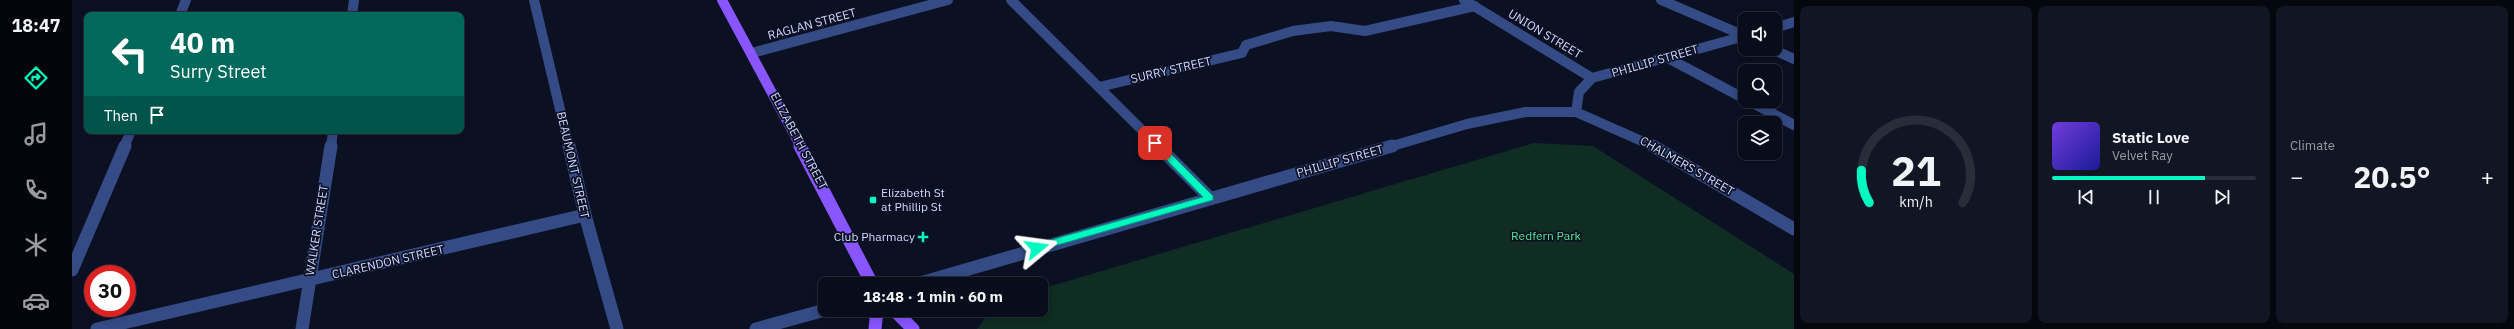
<!DOCTYPE html>
<html lang="en">
<head>
<meta charset="utf-8">
<style>
  :root { --surface:#090c1a; --page:#121523; --text:#f1f3f6; --muted:#999ba2; --line:#292c39; --accent:#00f9c0 }
  body { margin:0; font-family:"IBM Plex Sans",sans-serif; background:var(--page); color:var(--text); height:100vh; display:flex; flex-direction:column; font-size:15px; white-space:nowrap }
  * { box-sizing:border-box; margin:0 }
  p { font-size:13px; color:var(--muted) }
  .icon { flex:none; width:22px; height:22px; fill:none; stroke:currentColor; stroke-width:2; stroke-linecap:round; stroke-linejoin:round }
  .map { position:relative; flex:1; overflow:hidden }
  .details { display:flex; flex-direction:column; gap:6px; padding:6px; background:#05070e; width:720px }
  .details>* { flex:none }
  .top-card { position:absolute; left:12px; top:12px; width:380px; height:122px; border-radius:8px; box-shadow:0 2px 10px #0003,0 0 0 1px var(--line); background:#00695c; color:#fff; overflow:hidden }
  .buttons { position:absolute; left:1666px; top:12px; display:grid; gap:8px }
  .buttons a { display:grid; place-items:center; width:44px; height:44px; border-radius:8px; background:var(--surface); box-shadow:0 2px 10px #0003,0 0 0 1px var(--line); font-size:20px }
  .speed { position:absolute; left:12px; top:265px; display:flex; gap:8px; font-size:20px; font-weight:700; text-align:center }
  .speed>* { display:grid; place-content:center; width:52px; height:52px; border-radius:50%; background:var(--surface); box-shadow:0 2px 10px #0003,0 0 0 1px var(--line); line-height:1 }
  .speed .limit { border:6px solid #d22; background:#fff; color:#111 }
  .pin { position:absolute; display:grid; place-items:center; width:34px; height:34px; color:#fff; margin:-17px; border-radius:8px; box-shadow:0 2px 6px #0006 }
  .me { position:absolute; width:44px; margin:-22px; rotate:74deg; stroke-linejoin:round; filter:drop-shadow(0 0 3px #0008) }
  .turn { display:flex; align-items:center; gap:14px; height:84px; padding:0 20px; font-size:18px }
  .turn .icon { width:52px; height:52px; stroke-width:2.5 }
  .turn b { display:block; font-size:28px; line-height:34px }
  .then { display:flex; align-items:center; height:38px; padding:0 20px; background:#0003; gap:8px; font-size:15px }
  .big { font-size:30px; font-weight:700; line-height:1.1 }
  .details .tile { flex:1; display:flex; flex-direction:column; justify-content:center; gap:6px; min-width:0; padding:0 14px; border-radius:8px; background:var(--page) }
  .details .dial { align-items:center; gap:0 }
  .dial svg { height:104px; overflow:visible; fill:none; stroke:var(--line); stroke-width:7; stroke-linecap:round; text-anchor:middle }
  .dial text { fill:var(--text); stroke:none }
  .song { display:flex; align-items:center; gap:12px }
  .cover { width:48px; height:48px; border-radius:6px; background:linear-gradient(135deg,hsl(260 70% 55%),hsl(240 70% 35%)) }
  .played { height:4px; border-radius:2px; background:linear-gradient(90deg,var(--accent) 75%,var(--line) 75%) }
  .keys { display:flex; justify-content:space-around; direction:ltr }
  .heat { display:flex; justify-content:space-between; align-items:center; font-size:22px; direction:ltr }
  .details .tiles { flex:1; display:grid; gap:6px; grid-template-columns:repeat(3,1fr) }
  .trip { position:absolute; left:746px; top:277px; width:230px; height:40px; border-radius:8px; background:var(--surface); box-shadow:0 2px 10px #0003,0 0 0 1px var(--line); font-weight:700; line-height:40px; text-align:center }
  main { display:flex; flex:1; min-height:0 }
  .dock { display:flex; flex-direction:column; width:72px; justify-content:space-around; align-items:center; background:#04050a; color:var(--muted) }
  .dock .icon { width:28px; height:28px }
  .dock .selected { color:var(--accent) }
  .dock b { font-size:18px; color:var(--text) }
  .map>svg:first-child { display:block }
  .green { fill:#0f2d22 }
  .lines { fill:none; stroke-linecap:round; stroke-linejoin:round }
  .minor-far1 { stroke:#344b85; stroke-width:10 }
  .minor { stroke:#344b85; stroke-width:13 }
  .major-far1 { stroke:#85f; stroke-width:10 }
  .major { stroke:#85f; stroke-width:13 }
  .route { fill:#00f9c0; stroke:#00a27d }
  .poi-dot { fill:#00f9c0; stroke:#0c1023; stroke-width:1.5 }
  .labels { text-anchor:middle; stroke-width:3.5; stroke-linejoin:round; paint-order:stroke }
  .street-label { font-size:12px; fill:#ced9ff; stroke:#0c1023 }
  .poi-label { font-size:12px; fill:#ced9ff; stroke:#0c1023; text-anchor:start }
  .park-label { font-size:12px; fill:#52e791; stroke:#0c1023 }
</style>
</head>
<body>
<main>
<nav class="dock">
<b>18:47</b>
<svg class="icon selected" aria-label="directions" viewBox="0 0 24 24"><path d="M12 3l9 9-9 9-9-9zM9 14v-3h6M13 9l2 2-2 2"/></svg>
<svg class="icon" aria-label="music" viewBox="0 0 24 24"><path d="M9 18V5l10-2v13"/><circle cx="6" cy="18" r="3"/><circle cx="16" cy="16" r="3"/></svg>
<svg class="icon" aria-label="phone" viewBox="0 0 24 24"><path d="M5 4h4l2 5-3 2q2 4 5 5l2-3 5 2v4C11 20 4 13 5 4z"/></svg>
<svg class="icon" aria-label="climate" viewBox="0 0 24 24"><path d="M12 3v18M4 7l16 10M4 17L20 7"/></svg>
<svg class="icon" aria-label="car" viewBox="0 0 24 24"><path d="M5 17H2v-5l4-1 3-4h7l3 4 3 1v5h-3M9 17h6M6 11h13"/><circle cx="7" cy="17" r="2"/><circle cx="17" cy="17" r="2"/></svg>
</nav>
<div class="map">
<svg width="1722" height="329" viewBox="0 0 1722 329">
  <rect width="100%" height="100%" fill="#0c1023"/>
  <path class="green" d="M1462,143L1521,146L1722,274V329H905L919,310H969V289Z"/>
  <g class="lines">
    <path class="minor-far1" d="M462,0L497,147
      M939,0L1087,147
      M1392,0L1520,78
      M1589,0L1673,36
      M108,15L114,0
      M280,15L282,0
      M1703,28L1722,22
      M1700,49L1722,59
      M680,53L876,0
      M1594,57L1673,99
      M1027,87L1170,53L1174,45L1221,31L1259,26L1293,31L1403,6
      M1677,101L1722,125
      M1504,112L1507,92L1520,78L1673,36
      M52,147L59,131
      M259,147L261,131
      M1317,147L1395,124L1454,112H1504L1583,147"/>
    <path class="minor" d="M497,146L513,215L545,329
      M1086,146L1138,198
      M1581,146L1722,229
      M0,270L53,146
      M845,284L1320,146
      M25,329L513,215
      M230,329L259,146
      M684,329L753,310"/>
    <path class="major-far1" d="M650,0L729,147"/>
    <path class="major" d="M728,146L800,284
      M822,310L841,329
      M803,329L805,310"/>
  </g>
  <path class="route" d="M1080,141H1086L1141,196V200L965,251L961,250V245L1131,197L1080,145Z"/>
  <g class="poi-dot">
    <rect x="797" y="196" width="8" height="8" rx="2"/>
    <path d="M849 231h4v4h4v4h-4v4h-4v-4h-4v-4h4z"/>
  </g>
  <g class="labels">
    <g class="street-label">
      <text transform="translate(740 24) rotate(-15)" y="4">RAGLAN STREET</text>
      <text transform="translate(1473 34) rotate(31)" y="4">UNION STREET</text>
      <text transform="translate(1583 61) rotate(-16)" y="4">PHILLIP STREET</text>
      <text transform="translate(1099 70) rotate(-13)" y="4">SURRY STREET</text>
      <text transform="translate(727 141) rotate(62)" y="4">ELIZABETH STREET</text>
      <text transform="translate(1268 161) rotate(-16)" y="4">PHILLIP STREET</text>
      <text transform="translate(501 165) rotate(77)" y="4">BEAUMONT STREET</text>
      <text transform="translate(1615 166) rotate(30)" y="4">CHALMERS STREET</text>
      <text transform="translate(245 230) rotate(-81)" y="4">WALKER STREET</text>
      <text transform="translate(316 262) rotate(-13)" y="4">CLARENDON STREET</text>
    </g>
    <g class="poi-label">
      <text x="809" y="197">Elizabeth St<tspan x="809" dy="14">at Phillip St</tspan></text>
      <text x="843" y="241" text-anchor="end">Club Pharmacy</text>
    </g>
    <g class="park-label">
      <text x="1474" y="240">Redfern Park</text>
    </g>
  </g>
</svg>
<div class="buttons">
<a><svg class="icon" aria-label="sound" viewBox="0 0 24 24"><path d="M4 9h4l5-4v14l-5-4H4zM17 9q2 3 0 6"/></svg></a>
<a><svg class="icon" aria-label="search" viewBox="0 0 24 24"><circle cx="10" cy="10" r="6"/><path d="M15 15l6 6"/></svg></a>
<a><svg class="icon" aria-label="layers" viewBox="0 0 24 24"><path d="M12 4l9 5-9 5-9-5zM3 14l9 5 9-5"/></svg></a>
</div>
<div class="speed"><div class="limit">30</div></div>
<div class="pin" style="left:1083px;top:143px;background:#d93025"><svg class="icon" aria-label="arrive" viewBox="0 0 24 24"><path d="M6 21V4h12l-3 4 3 4H6"/></svg></div>
<svg class="me" style="left:965px;top:248px" viewBox="-20 -20 40 40"><path d="M0-17L14 15 0 8-14 15z" fill="#00f9c0" stroke="#fff" stroke-width="4"/></svg>
<div class="trip">18:48 · 1 min · 60 m</div>
<div class="top-card">
<div class="turn"><svg class="icon" aria-label="left" viewBox="0 0 24 24"><path d="M17 20v-9H6M10 6l-5 5 5 5"/></svg><div><b>40 m</b>Surry Street</div></div>
<div class="then">Then<svg class="icon" aria-label="arrive" viewBox="0 0 24 24"><path d="M6 21V4h12l-3 4 3 4H6"/></svg></div>
</div>
</div>
<section class="details">
<div class="tiles">
<div class="tile dial"><svg viewBox="0 0 100 80">
<path d="M14 69A42 42 0 1 1 86 69"/>
<path d="M14 69A42 42 0 0 1 8 44" stroke="#00f9c0"/>
<text x="50" y="56" font-size="32" font-weight="700">21</text>
<text x="50" y="72" font-size="11">km/h</text>
</svg></div>
<div class="tile">
<div class="song"><i class="cover"></i><div><b>Static Love</b><p>Velvet Ray</p></div></div>
<div class="played"></div>
<div class="keys"><svg class="icon" aria-label="previous" viewBox="0 0 24 24"><path d="M18 5L8 12l10 7zM5 5v14"/></svg><svg class="icon" aria-label="pause" viewBox="0 0 24 24"><path d="M8 5v14M16 5v14"/></svg><svg class="icon" aria-label="next" viewBox="0 0 24 24"><path d="M6 5l10 7-10 7zM19 5v14"/></svg></div>
</div>
<div class="tile"><p>Climate</p>
<div class="heat"><a>−</a><b class="big">20.5°</b><a>+</a></div>
</div>
</div>
</section>
</main>
</body>
</html>
